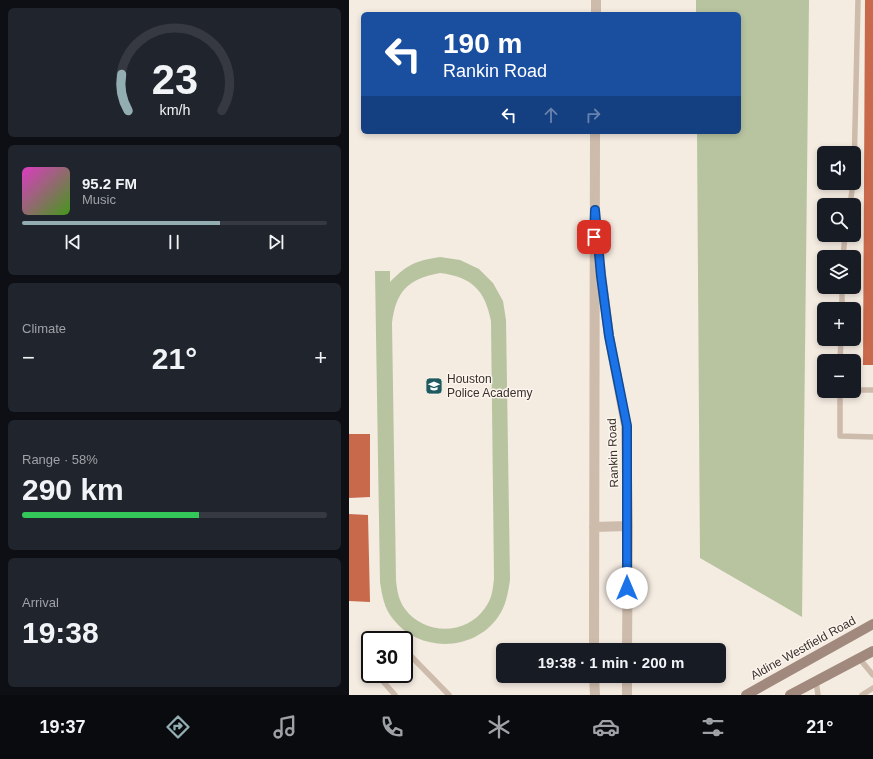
<!DOCTYPE html>
<html lang="en">
<head>
<meta charset="utf-8">
<style>
  :root { --surface:#171b24; --page:#20242c; --text:#f1f3f6; --muted:#9ea1a6; --line:#363941; --accent:#92aeb2 }
  body { margin:0; font-family:Arial,sans-serif; background:var(--page); color:var(--text); height:100vh; display:flex; flex-direction:column; font-size:15px; white-space:nowrap }
  * { box-sizing:border-box; margin:0 }
  p { font-size:13px; color:var(--muted) }
  .icon { flex:none; width:22px; height:22px; fill:none; stroke:currentColor; stroke-width:2; stroke-linecap:round; stroke-linejoin:round }
  .map { position:relative; flex:1; overflow:hidden }
  .sheet { display:flex; flex-direction:column; gap:8px; padding:8px; background:#0d0f14; width:349px }
  .sheet>* { flex:none }
  .banner { position:absolute; left:12px; top:12px; width:380px; height:122px; border-radius:6px; box-shadow:0 2px 6px #0003; background:#1a4fa0; color:#fff; overflow:hidden }
  .fabs { position:absolute; left:468px; top:146px; display:grid; gap:8px }
  .fabs a { display:grid; place-items:center; width:44px; height:44px; border-radius:6px; background:var(--surface); box-shadow:0 2px 6px #0003; font-size:20px }
  .speed { position:absolute; left:12px; top:631px; display:flex; gap:8px; font-size:20px; font-weight:700; text-align:center }
  .speed>* { display:grid; place-content:center; width:52px; height:52px; border-radius:50%; background:var(--surface); box-shadow:0 2px 6px #0003; line-height:1 }
  .speed .limit { border:2px solid #111; border-radius:6px; background:#fff; color:#111 }
  .pin { position:absolute; display:grid; place-items:center; width:34px; height:34px; color:#fff; margin:-17px; border-radius:8px; box-shadow:0 2px 6px #0006 }
  .me { position:absolute; width:44px; margin:-22px; rotate:0deg; stroke-linejoin:round; filter:drop-shadow(0 0 3px #0008) }
  .turn { display:flex; align-items:center; gap:14px; height:84px; padding:0 16px; font-size:18px }
  .turn .icon { width:52px; height:52px; stroke-width:2.5 }
  .turn b { display:block; font-size:28px; line-height:34px }
  .lanes { display:flex; align-items:center; height:38px; padding:0 16px; background:#0003; justify-content:center; gap:20px; direction:ltr }
  .lanes .off { opacity:.35 }
  .big { font-size:30px; font-weight:700; line-height:1.1 }
  .sheet .card { flex:1; display:flex; flex-direction:column; justify-content:center; gap:6px; min-width:0; padding:0 14px; border-radius:6px; background:var(--page) }
  .sheet .dial { align-items:center; gap:0 }
  .dial svg { height:104px; overflow:visible; fill:none; stroke:var(--line); stroke-width:7; stroke-linecap:round; text-anchor:middle }
  .dial text { fill:var(--text); stroke:none }
  .song { display:flex; align-items:center; gap:12px }
  .cover { width:48px; height:48px; border-radius:6px; background:linear-gradient(135deg,hsl(310 70% 55%),hsl(100 70% 35%)) }
  .played { height:4px; border-radius:2px; background:linear-gradient(90deg,var(--accent) 65%,var(--line) 65%) }
  .keys { display:flex; justify-content:space-around; direction:ltr }
  .heat { display:flex; justify-content:space-between; align-items:center; font-size:22px; direction:ltr }
  .charge { height:6px; border-radius:3px; background:linear-gradient(90deg,#34c759 58%,var(--line) 0) }
  .trip { position:absolute; left:147px; top:643px; width:230px; height:40px; border-radius:6px; background:var(--surface); box-shadow:0 2px 6px #0003; font-weight:700; line-height:40px; text-align:center }
  .menu { display:flex; height:64px; justify-content:space-around; align-items:center; background:#090b0e; color:var(--muted) }
  .menu .icon { width:28px; height:28px }
  .menu .selected { color:var(--accent) }
  .menu b { font-size:18px; color:var(--text) }
  main { display:flex; flex:1; min-height:0 }
  .map>svg:first-child { display:block }
  .green { fill:#b8c4a0; fill-rule:evenodd }
  .building { fill:#c8694b }
  .lines { fill:none; stroke-linecap:round; stroke-linejoin:round }
  .service { stroke:#cdbbac; stroke-width:5.5 }
  .minor { stroke:#cdbbac; stroke-width:10 }
  .secondary { stroke:#a18a7d; stroke-width:10 }
  .route-casing { stroke:#114b97; stroke-width:10 }
  .route { stroke:#1a73e8; stroke-width:7 }
  .labels { text-anchor:middle; stroke-width:3; stroke-linejoin:round; paint-order:stroke }
  .poi-label { font-size:12px; fill:#3b302b; stroke:#fbf5ee; text-anchor:start }
  .street-label { font-size:12px; fill:#3b302b; stroke:#fbf5ee }
</style>
</head>
<body>
<main>
<section class="sheet">
<div class="card dial"><svg viewBox="0 0 100 80">
<path d="M14 69A42 42 0 1 1 86 69"/>
<path d="M14 69A42 42 0 0 1 9 41" stroke="#92aeb2"/>
<text x="50" y="56" font-size="32" font-weight="700">23</text>
<text x="50" y="72" font-size="11">km/h</text>
</svg></div>
<div class="card">
<div class="song"><i class="cover"></i><div><b>95.2 FM</b><p>Music</p></div></div>
<div class="played"></div>
<div class="keys"><svg class="icon" aria-label="previous" viewBox="0 0 24 24"><path d="M18 5L8 12l10 7zM5 5v14"/></svg><svg class="icon" aria-label="pause" viewBox="0 0 24 24"><path d="M8 5v14M16 5v14"/></svg><svg class="icon" aria-label="next" viewBox="0 0 24 24"><path d="M6 5l10 7-10 7zM19 5v14"/></svg></div>
</div>
<div class="card"><p>Climate</p>
<div class="heat"><a>−</a><b class="big">21°</b><a>+</a></div>
</div>
<div class="card"><p>Range · 58%</p><b class="big">290 km</b><div class="charge"></div></div>
<div class="card"><p>Arrival</p><b class="big">19:38</b></div>
</section>
<div class="map">
<svg width="524" height="695" viewBox="0 0 524 695">
  <rect width="100%" height="100%" fill="#f4ebe1"/>
  <path class="green" d="M347,0H460L453,617L351,558L348,132H390V14H347Z
    M91,257L111,260L130,269L144,283L154,301L157,320L161,580C159,593 157,606 149,617C125,652 70,653 44,619C35,608 33,595 31,582L26,271H41V282C59,264 66,261 91,257ZM91,273C123,277 136,290 142,321L145,578C144,589 143,599 136,608C118,635 76,636 56,609C50,601 48,591 47,580L43,323C47,291 59,279 91,273Z"/>
  <path class="building" d="M516,0H524V365H514Z
    M0,434H21V497L0,498Z
    M0,514L19,515L21,602L0,601Z"/>
  <g class="lines">
    <path class="service" d="M505,170L509,0
      M501,205L504,183
      M494,257L496,235
      M493,309V287
      M491,361L492,339
      M505,390H524
      M491,391V436L524,437
      M55,649L100,695
      M510,658L524,675
      M31,674V678L46,695
      M467,681L469,695
      M513,695L524,688"/>
    <path class="minor" d="M247,14V0
      M251,266L260,336L277,425L279,526L278,650
      M245,527L279,526
      M245,650L246,132
      M245,676L246,695
      M278,695V676"/>
    <path class="secondary" d="M397,695L524,624
      M441,695L524,651"/>
  </g>
  <g class="lines">
    <g class="route-casing">
      <path id="route" d="M245,237L246,210L252,276L260,336L278,426V588"/>
    </g>
    <use href="#route" class="route"/>
  </g>
  <defs>
    <g id="university-square" transform="scale(0.9)"><rect x="-9" y="-9" width="18" height="18" rx="4" fill="#1f5a5e" stroke="#fbf5ee"/><path d="M0-5L7-2L0 1L-7-2ZM-4 1L0 2.5L4 1V4Q0 6-4 4Z" fill="#fff"/></g>
  </defs>
  <g fill-rule="evenodd">
    <use href="#university-square" x="85" y="386"/>
  </g>
  <g class="labels">
    <g class="poi-label">
      <text x="98" y="383">Houston<tspan x="98" dy="14">Police Academy</tspan></text>
    </g>
    <g class="street-label">
      <text transform="translate(264 453) rotate(-92)" y="4">Rankin Road</text>
      <text transform="translate(454 648) rotate(-29)" y="4">Aldine Westfield Road</text>
    </g>
  </g>
</svg>
<div class="fabs">
<a><svg class="icon" aria-label="sound" viewBox="0 0 24 24"><path d="M4 9h4l5-4v14l-5-4H4zM17 9q2 3 0 6"/></svg></a>
<a><svg class="icon" aria-label="search" viewBox="0 0 24 24"><circle cx="10" cy="10" r="6"/><path d="M15 15l6 6"/></svg></a>
<a><svg class="icon" aria-label="layers" viewBox="0 0 24 24"><path d="M12 4l9 5-9 5-9-5zM3 14l9 5 9-5"/></svg></a>
<a>+</a>
<a>−</a>
</div>
<div class="speed"><div class="limit">30</div></div>
<div class="pin" style="left:245px;top:237px;background:#d93025"><svg class="icon" aria-label="arrive" viewBox="0 0 24 24"><path d="M6 21V4h12l-3 4 3 4H6"/></svg></div>
<svg class="me" style="left:278px;top:588px" viewBox="-20 -20 40 40"><circle r="19" fill="#fff"/><path d="M0-13L10 11 0 6-10 11z" fill="#1a73e8"/></svg>
<div class="trip">19:38 · 1 min · 200 m</div>
<div class="banner">
<div class="turn"><svg class="icon" aria-label="left" viewBox="0 0 24 24"><path d="M17 20v-9H6M10 6l-5 5 5 5"/></svg><div><b>190 m</b>Rankin Road</div></div>
<div class="lanes"><svg class="icon" aria-label="left" viewBox="0 0 24 24"><path d="M17 20v-9H6M10 6l-5 5 5 5"/></svg><svg class="icon off" aria-label="ahead" viewBox="0 0 24 24"><path d="M12 20V5M6 11l6-6 6 6"/></svg><svg class="icon off" aria-label="right" viewBox="0 0 24 24"><path d="M7 20v-9h11M14 6l5 5-5 5"/></svg></div>
</div>
</div>
</main>
<nav class="menu">
<b>19:37</b>
<svg class="icon selected" aria-label="directions" viewBox="0 0 24 24"><path d="M12 3l9 9-9 9-9-9zM9 14v-3h6M13 9l2 2-2 2"/></svg>
<svg class="icon" aria-label="music" viewBox="0 0 24 24"><path d="M9 18V5l10-2v13"/><circle cx="6" cy="18" r="3"/><circle cx="16" cy="16" r="3"/></svg>
<svg class="icon" aria-label="phone" viewBox="0 0 24 24"><path d="M5 4h4l2 5-3 2q2 4 5 5l2-3 5 2v4C11 20 4 13 5 4z"/></svg>
<svg class="icon" aria-label="climate" viewBox="0 0 24 24"><path d="M12 3v18M4 7l16 10M4 17L20 7"/></svg>
<svg class="icon" aria-label="car" viewBox="0 0 24 24"><path d="M5 17H2v-5l4-1 3-4h7l3 4 3 1v5h-3M9 17h6M6 11h13"/><circle cx="7" cy="17" r="2"/><circle cx="17" cy="17" r="2"/></svg>
<svg class="icon" aria-label="filters" viewBox="0 0 24 24"><path d="M4 7h16M4 17h16"/><circle cx="9" cy="7" r="2"/><circle cx="15" cy="17" r="2"/></svg>
<b>21°</b>
</nav>
</body>
</html>
